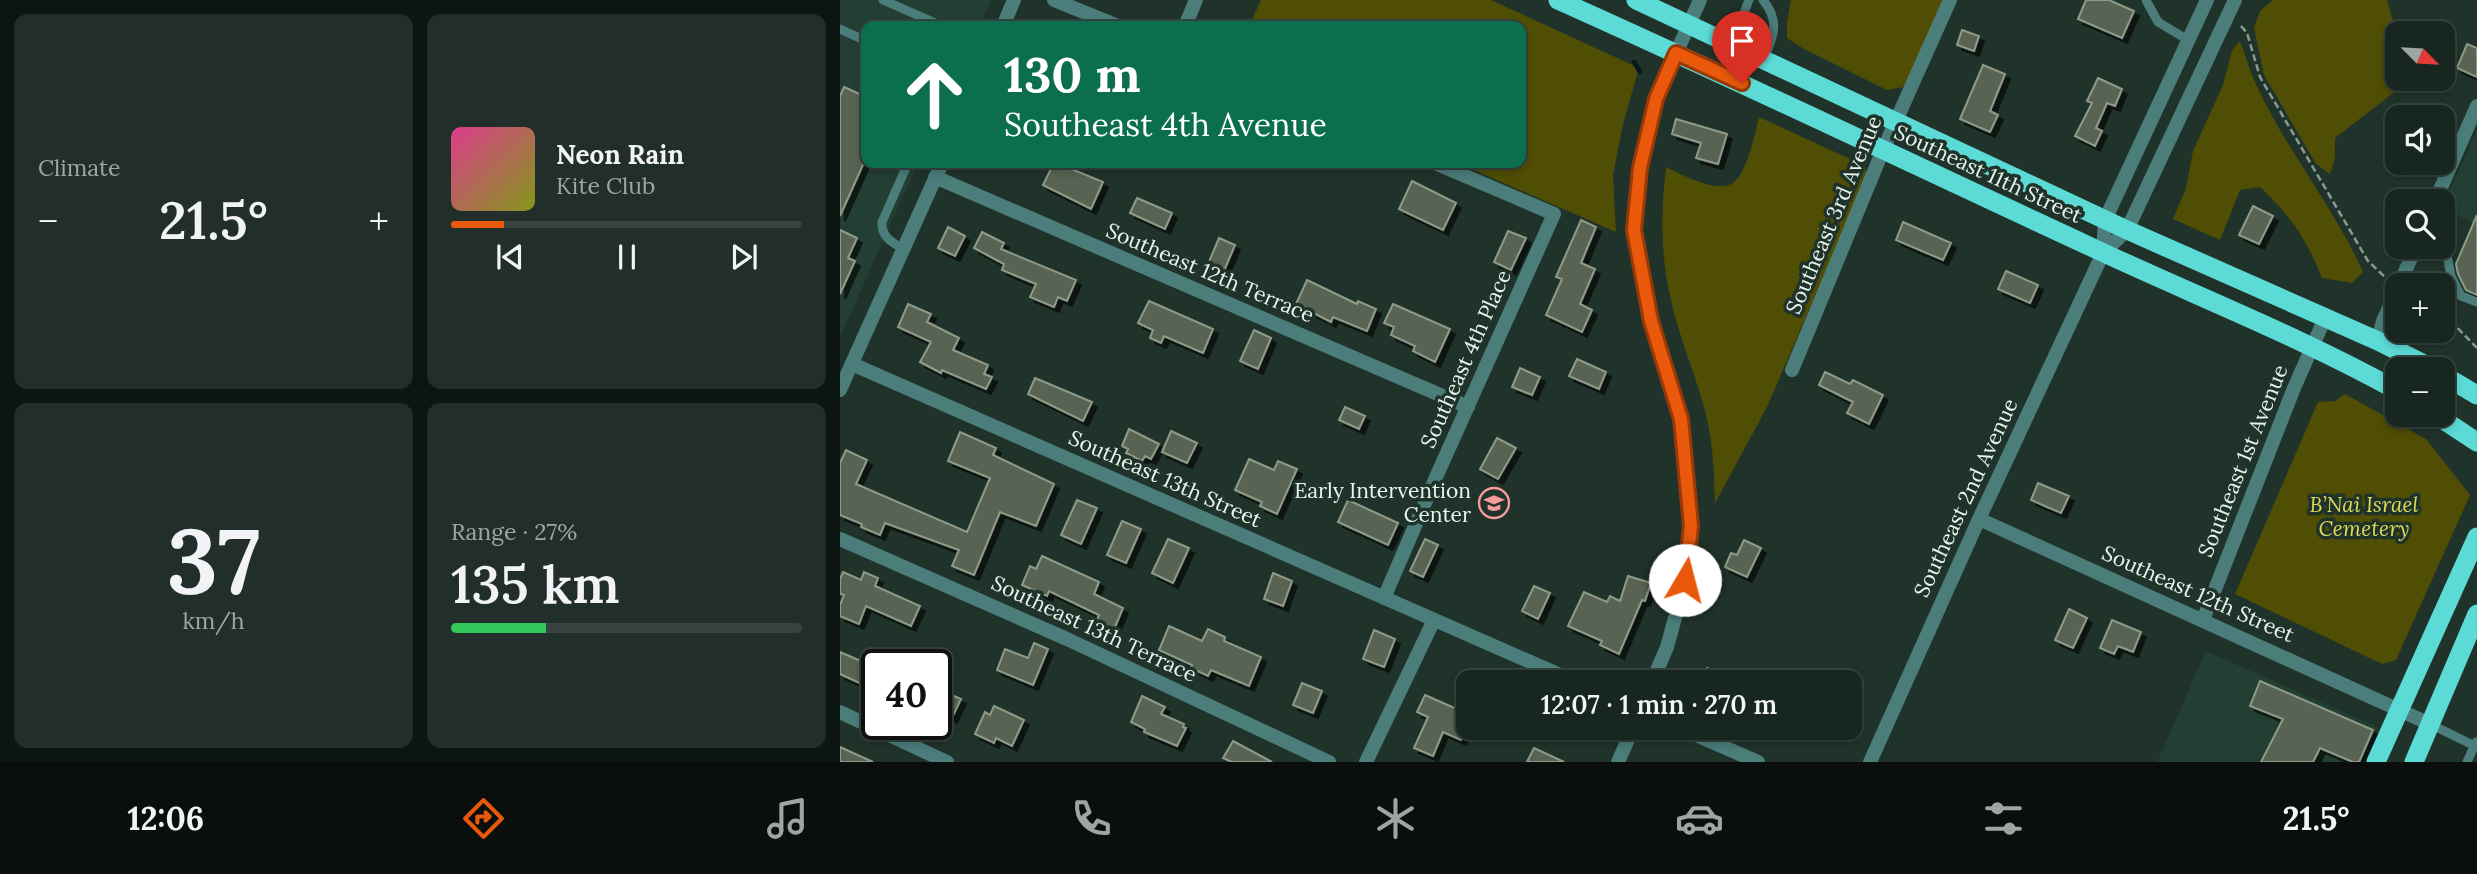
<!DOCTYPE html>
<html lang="en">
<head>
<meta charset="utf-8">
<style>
  :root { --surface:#182620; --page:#212e29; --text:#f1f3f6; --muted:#9fa5a5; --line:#36433e; --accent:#ea580c }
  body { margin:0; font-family:Lora,serif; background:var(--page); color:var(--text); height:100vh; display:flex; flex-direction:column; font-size:26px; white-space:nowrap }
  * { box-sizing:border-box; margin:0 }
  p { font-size:23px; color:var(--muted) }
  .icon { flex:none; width:38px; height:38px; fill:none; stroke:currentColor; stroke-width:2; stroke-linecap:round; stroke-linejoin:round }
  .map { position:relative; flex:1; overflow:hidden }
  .side { display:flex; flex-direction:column; gap:14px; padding:14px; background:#0d1512; width:840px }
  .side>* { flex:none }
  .top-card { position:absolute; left:21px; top:21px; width:665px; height:147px; border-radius:14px; box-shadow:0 4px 10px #0003,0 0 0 2px var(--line); background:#0b6e4f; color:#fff; overflow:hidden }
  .needle { width:46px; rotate:114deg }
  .fabs { position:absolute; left:1545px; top:21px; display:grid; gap:14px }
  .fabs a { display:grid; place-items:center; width:70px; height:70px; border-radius:14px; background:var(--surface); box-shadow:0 4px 10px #0003,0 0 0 2px var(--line); font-size:35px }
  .speed { position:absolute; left:21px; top:649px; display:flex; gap:14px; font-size:35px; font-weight:700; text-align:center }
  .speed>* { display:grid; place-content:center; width:91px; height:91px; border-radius:50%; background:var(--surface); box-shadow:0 4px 10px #0003,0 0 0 2px var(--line); line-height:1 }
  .speed .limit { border:4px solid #111; border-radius:10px; background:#fff; color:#111 }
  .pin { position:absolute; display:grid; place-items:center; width:60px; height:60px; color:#fff; margin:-72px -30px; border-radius:50% 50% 50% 0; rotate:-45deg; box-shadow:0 0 7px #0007 }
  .pin .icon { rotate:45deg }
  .me { position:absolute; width:77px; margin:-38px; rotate:8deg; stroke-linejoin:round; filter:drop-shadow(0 0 5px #0008) }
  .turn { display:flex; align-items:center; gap:24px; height:147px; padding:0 28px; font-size:32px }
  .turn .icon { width:91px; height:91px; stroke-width:2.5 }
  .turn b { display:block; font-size:49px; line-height:60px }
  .big { font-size:52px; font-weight:600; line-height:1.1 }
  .side .widget { flex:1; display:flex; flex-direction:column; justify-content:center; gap:10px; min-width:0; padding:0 24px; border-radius:14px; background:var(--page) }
  .side .dial { align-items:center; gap:0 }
  .dial b { font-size:91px; line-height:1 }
  .song { display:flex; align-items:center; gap:21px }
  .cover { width:84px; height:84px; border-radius:10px; background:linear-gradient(135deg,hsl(330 70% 55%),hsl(70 70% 35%)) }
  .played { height:7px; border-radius:4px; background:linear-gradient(90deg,var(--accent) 15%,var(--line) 15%) }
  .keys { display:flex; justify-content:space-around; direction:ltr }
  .heat { display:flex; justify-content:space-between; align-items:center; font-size:38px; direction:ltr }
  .charge { height:10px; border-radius:5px; background:linear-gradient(90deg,#34c759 27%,var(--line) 0) }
  .side .tiles { flex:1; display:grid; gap:14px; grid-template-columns:repeat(2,1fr) }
  .trip { position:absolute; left:616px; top:670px; width:406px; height:70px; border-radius:14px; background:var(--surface); box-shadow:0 4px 10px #0003,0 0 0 2px var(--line); font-weight:600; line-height:70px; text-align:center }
  .tab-bar { display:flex; height:112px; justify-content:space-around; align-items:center; background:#0a0f0d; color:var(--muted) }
  .tab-bar .icon { width:49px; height:49px }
  .tab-bar .current { color:var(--accent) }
  .tab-bar b { font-size:32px; color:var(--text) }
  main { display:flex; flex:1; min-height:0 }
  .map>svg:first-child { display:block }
  .built { fill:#233e32 }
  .green { fill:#504d04 }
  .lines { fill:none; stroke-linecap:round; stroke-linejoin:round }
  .stream { stroke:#08181d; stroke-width:4.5 }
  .building { fill:#596453; stroke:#8e9b88; stroke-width:2; filter:url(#shadow) }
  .path { stroke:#8b9a93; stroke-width:2.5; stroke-dasharray:7 3.5; stroke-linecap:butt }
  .service { stroke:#4b7d7b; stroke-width:9 }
  .minor { stroke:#4b7d7b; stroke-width:14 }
  .tertiary { stroke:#4b7d7b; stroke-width:14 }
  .trunk { stroke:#5cdad6; stroke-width:19 }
  .route-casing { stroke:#983908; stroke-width:18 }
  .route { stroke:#ea580c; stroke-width:12 }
  .labels { text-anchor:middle; stroke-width:7; stroke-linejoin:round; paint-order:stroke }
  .street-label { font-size:21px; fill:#e8f4ee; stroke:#20332a }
  .poi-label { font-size:21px; fill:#e8f4ee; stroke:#20332a; text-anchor:end }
  .park-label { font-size:21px; font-style:italic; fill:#ddd957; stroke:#20332a }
</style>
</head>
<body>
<main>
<section class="side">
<div class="tiles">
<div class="widget"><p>Climate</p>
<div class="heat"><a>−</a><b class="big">21.5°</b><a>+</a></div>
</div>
<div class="widget">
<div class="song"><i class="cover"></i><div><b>Neon Rain</b><p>Kite Club</p></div></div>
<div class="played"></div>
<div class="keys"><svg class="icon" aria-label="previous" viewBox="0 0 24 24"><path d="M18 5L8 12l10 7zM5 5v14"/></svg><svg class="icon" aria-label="pause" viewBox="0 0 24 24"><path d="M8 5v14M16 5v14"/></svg><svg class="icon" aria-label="next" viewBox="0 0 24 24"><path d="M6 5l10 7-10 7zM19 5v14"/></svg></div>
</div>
<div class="widget dial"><b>37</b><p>km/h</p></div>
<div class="widget"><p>Range · 27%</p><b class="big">135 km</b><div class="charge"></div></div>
</div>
</section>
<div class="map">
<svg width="1637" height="762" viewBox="0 0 1637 762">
  <defs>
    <filter id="shadow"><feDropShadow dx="5" dy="5" stdDeviation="0" flood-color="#0009"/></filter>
  </defs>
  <rect width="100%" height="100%" fill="#20332a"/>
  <path class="built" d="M0,0H151L139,26H26V163H78L0,337Z
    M1637,130V225L1603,209V205Z
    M1366,651L1537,727L1521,762H1317Z"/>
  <path class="green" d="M421,0H651L799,68L783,124L773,175L776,232L618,163H681V26H409Z
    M951,0H1105L1077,64L1063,87L1047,90L964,49L947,38V22Z
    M1433,0H1547L1553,21L1596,33H1558V79H1579L1557,90L1495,138V158L1490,174L1476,164L1424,75L1414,28L1420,11Z
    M1400,41C1405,54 1409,69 1415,82C1445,149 1493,205 1523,272L1512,283L1482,278C1465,236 1452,218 1420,187L1400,190L1380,240L1333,219L1346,188L1353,151L1383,85L1392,50Z
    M919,117L1025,166L1027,176L927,407L875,503C874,471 873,439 864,407C854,371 839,337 831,300C820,256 821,211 826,167C840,174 877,194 893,183C907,173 915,134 919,117Z
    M1505,394L1586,439L1630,495L1556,660L1542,664L1395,594L1478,402L1495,401Z"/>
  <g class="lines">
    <path class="stream" d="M794,62L800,72"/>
  </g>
  <path class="building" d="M1246,0H1269L1294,11L1282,38L1238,19Z
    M1122,30L1139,36L1134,51L1117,45Z
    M1627,44L1637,48V77L1617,68Z
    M1143,65L1165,74L1150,111L1158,115L1150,132L1120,119Z
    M1258,78L1282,89L1275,106L1267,103L1256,128L1262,131L1255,146L1235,136L1252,103L1247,101Z
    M4,87L26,97V158L0,216V96Z
    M836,119L887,134L878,164L856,158L861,143L832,134Z
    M214,163H223L230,166L229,168L263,182L251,209L203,185Z
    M572,181L616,203L603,230L559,209Z
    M297,198L332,213L325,229L290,213Z
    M1413,206L1433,216L1419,244L1399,235Z
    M1637,215V295L1626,290L1618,274L1616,264Z
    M741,220L756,227L741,263L755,269L740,304L752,310L742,332L706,315L722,279L716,277Z
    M1063,222L1111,243L1103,260L1056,240Z
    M108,227L125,236L115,256L98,248Z
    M0,230L17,238L8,258L15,261L0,294Z
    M668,231L686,238L671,270L654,262Z
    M142,232L164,243L161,249L236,280L227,301L218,297L214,307L190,297L196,284L162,270L164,264L134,248Z
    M379,238L395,245L384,271L368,264Z
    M1166,271L1198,285L1190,303L1158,289Z
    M467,280L517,304L518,301L536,309L527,331L493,317L491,322L456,304Z
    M309,301L373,329L363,353L324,336L321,343L310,338L313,330L298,323Z
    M68,304L91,314L87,322L119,338L113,350L148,365L144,374L152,377L146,389L102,370L101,373L80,362L91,342L58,327Z
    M553,304L610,329L595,362L573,351L575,346L551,335L554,327L544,323Z
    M414,330L431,338L418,369L400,361Z
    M737,359L766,372L759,389L729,376Z
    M680,368L700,377L692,395L672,387Z
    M985,372L1010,384L1013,380L1043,395L1029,424L1007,413L1013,402L979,385Z
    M195,378L252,402L243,421L188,394Z
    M505,407L525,416L519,429L499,420Z
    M289,429L319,444L311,459L305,456L302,461L286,453L288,449L282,446Z
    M331,431L357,443L347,463L322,452Z
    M120,432L156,448L153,455L214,484L196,526L160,512L134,575L112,566L119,550L45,523L40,535L21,527L22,524L0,515V463L6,450L27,460L16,484L127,532L150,478L108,461Z
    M657,438L676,448L658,479L640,469Z
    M409,459L434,470L438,461L457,469L437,514L420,506L422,502L395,490Z
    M1198,483L1229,496L1221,513L1191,500Z
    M237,500L257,508L241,544L221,535Z
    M508,500L558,523L548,545L498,522Z
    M282,521L301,529L286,563L267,555Z
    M328,539L349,548L333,583L312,573Z
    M585,539L598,545L583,577L570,571Z
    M904,540L921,548L907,577L885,567L891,553L897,555Z
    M202,556L259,582L254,594L283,608L273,632L255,624L259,615L209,591L207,596L182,585L190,566L196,569Z
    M3,572L21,580L24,572L38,578L35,586L80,606L71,626L26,606L19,624L0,616V605L4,595L0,594V579Z
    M433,573L452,581L443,606L424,599Z
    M788,576L811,583L805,601L802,600L779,654L760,645L762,641L728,626L744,592L767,602L770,596L780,601Z
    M694,586L710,593L698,619L682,611Z
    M1229,609L1247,618L1233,648L1215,640Z
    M1272,620L1301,632L1293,652L1278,646L1274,654L1260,648Z
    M329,626L362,641L368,629L385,637L384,641L421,657L409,686L371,670L368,676L351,668L352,665L319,650Z
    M534,630L555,639L544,667L523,659Z
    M194,643L208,649L193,685L157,670L165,649L188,658Z
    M0,652L37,668V691L0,674Z
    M867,668L900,682H860Z
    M1420,681L1533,730L1519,762H1513L1480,748L1473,762H1421L1443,719L1410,706Z
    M462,683L482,691L473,713L453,705Z
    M96,688L121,699L112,718L96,710Z
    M585,695L628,714V723L621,740L603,732L593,756L574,748L588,717L577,712Z
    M302,696L325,707L321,714L344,724L343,727L346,728L337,746L304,732L305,729L291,722Z
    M154,706L184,720L172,746L156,738L154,743L135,734L145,712L150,715Z
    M393,741L432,762H392L383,758Z
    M0,747L33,762H0Z
    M694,748L724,762H687Z"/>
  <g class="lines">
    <path class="path" d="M1401,26L1407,33L1420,77L1528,261L1546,278
      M1603,313L1637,348"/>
    <path class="service" d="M43,0L102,26
      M923,0C940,21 934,36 924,59
      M1306,0L1318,22L1348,40
      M0,29L26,41
      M892,44L909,0
      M1600,247L1606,250L1611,276L1621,296L1637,302
      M63,249C52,242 41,237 42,222L68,163
      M1590,724L1637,747
      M1627,762L1636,742"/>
    <path class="minor" d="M214,0L278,26
      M345,26L356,0
      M95,177L628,407
      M1595,201L1637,106
      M1559,285L1576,247
      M1538,341L1543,321L1558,288
      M12,364L736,682
      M952,370L1043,150L1110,0
      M1139,519L1590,724
      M0,539L227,639L489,762
      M544,598L597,475L714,214L595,163
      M1363,620L1454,388L1485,318
      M0,712L107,762
      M840,728L918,762
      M526,762L594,620
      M1030,762L1139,519L1263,253"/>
    <path class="tertiary" d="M163,26L174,0
      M1263,253L1287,230L1395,0
      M1263,253L1265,220L1367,0
      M0,390L102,163
      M812,682L827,647L841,596L851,526L841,419L811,321L795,230L800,168L816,98L860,0
      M778,762L793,728"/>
    <path class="trunk" d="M718,0C897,80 1074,165 1251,247C1353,295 1459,336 1558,391
      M796,0L1287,230L1538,341L1594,369
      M1603,375L1637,395
      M1596,415L1637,442
      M1536,762L1637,537
      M1574,762L1637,614"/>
  </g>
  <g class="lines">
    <g class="route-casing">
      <path id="route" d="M845,580L851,526L841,419L811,321L794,230L800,168L816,99L836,53L902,83"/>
    </g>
    <use href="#route" class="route"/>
  </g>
  <defs>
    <g id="school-ring" transform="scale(1.575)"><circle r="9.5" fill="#20332a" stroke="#f59b99" stroke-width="1.5"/><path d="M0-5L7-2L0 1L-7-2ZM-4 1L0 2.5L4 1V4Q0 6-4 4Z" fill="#f59b99"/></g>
  </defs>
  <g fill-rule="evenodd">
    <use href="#school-ring" x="654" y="503"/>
  </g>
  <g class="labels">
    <g class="street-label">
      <text transform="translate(1148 174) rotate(25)" y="7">Southeast 11th Street</text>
      <text transform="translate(994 215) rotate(-67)" y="7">Southeast 3rd Avenue</text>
      <text transform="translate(370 273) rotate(23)" y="7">Southeast 12th Terrace</text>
      <text transform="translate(626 359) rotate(-66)" y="7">Southeast 4th Place</text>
      <text transform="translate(1403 461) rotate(-68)" y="7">Southeast 1st Avenue</text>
      <text transform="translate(325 479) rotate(24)" y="7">Southeast 13th Street</text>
      <text transform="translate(1126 498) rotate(-65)" y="7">Southeast 2nd Avenue</text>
      <text transform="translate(1358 594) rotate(24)" y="7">Southeast 12th Street</text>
      <text transform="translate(254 629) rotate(25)" y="7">Southeast 13th Terrace</text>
    </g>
    <g class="poi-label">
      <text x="631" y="498">Early Intervention<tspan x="631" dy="24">Center</tspan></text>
    </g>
    <g class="park-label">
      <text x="1524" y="512">B’Nai Israel<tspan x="1524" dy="24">Cemetery</tspan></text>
    </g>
  </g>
</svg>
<div class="fabs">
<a><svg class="needle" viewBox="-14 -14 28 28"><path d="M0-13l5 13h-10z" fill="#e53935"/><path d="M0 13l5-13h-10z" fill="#9fa5a5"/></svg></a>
<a><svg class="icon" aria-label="sound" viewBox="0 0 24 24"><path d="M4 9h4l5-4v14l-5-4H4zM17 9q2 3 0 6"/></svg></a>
<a><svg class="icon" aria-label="search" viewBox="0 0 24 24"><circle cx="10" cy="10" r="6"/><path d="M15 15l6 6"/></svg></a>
<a>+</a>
<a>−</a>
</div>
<div class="speed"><div class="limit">40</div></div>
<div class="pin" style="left:902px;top:83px;background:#d93025"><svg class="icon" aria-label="arrive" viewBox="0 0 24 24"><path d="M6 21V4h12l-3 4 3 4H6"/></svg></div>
<svg class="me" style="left:845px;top:580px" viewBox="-20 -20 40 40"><circle r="19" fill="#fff"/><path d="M0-13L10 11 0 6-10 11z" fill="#ea580c"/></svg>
<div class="trip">12:07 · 1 min · 270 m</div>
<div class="top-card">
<div class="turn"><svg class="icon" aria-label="ahead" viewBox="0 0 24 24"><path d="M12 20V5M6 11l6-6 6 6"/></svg><div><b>130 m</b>Southeast 4th Avenue</div></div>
</div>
</div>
</main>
<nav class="tab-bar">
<b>12:06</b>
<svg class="icon current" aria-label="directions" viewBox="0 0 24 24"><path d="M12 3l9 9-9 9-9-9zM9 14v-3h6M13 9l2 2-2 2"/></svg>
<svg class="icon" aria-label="music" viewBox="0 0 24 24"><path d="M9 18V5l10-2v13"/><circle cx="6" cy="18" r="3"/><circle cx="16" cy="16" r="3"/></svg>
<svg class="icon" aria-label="phone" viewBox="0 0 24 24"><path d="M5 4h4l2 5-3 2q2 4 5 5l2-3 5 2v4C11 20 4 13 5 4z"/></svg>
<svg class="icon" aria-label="climate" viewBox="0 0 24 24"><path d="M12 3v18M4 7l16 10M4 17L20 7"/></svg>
<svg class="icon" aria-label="car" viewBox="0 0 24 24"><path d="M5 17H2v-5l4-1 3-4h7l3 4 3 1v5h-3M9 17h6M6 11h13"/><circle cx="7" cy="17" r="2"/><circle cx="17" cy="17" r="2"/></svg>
<svg class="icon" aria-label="filters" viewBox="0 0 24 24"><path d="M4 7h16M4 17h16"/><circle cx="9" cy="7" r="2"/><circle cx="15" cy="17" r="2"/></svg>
<b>21.5°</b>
</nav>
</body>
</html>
